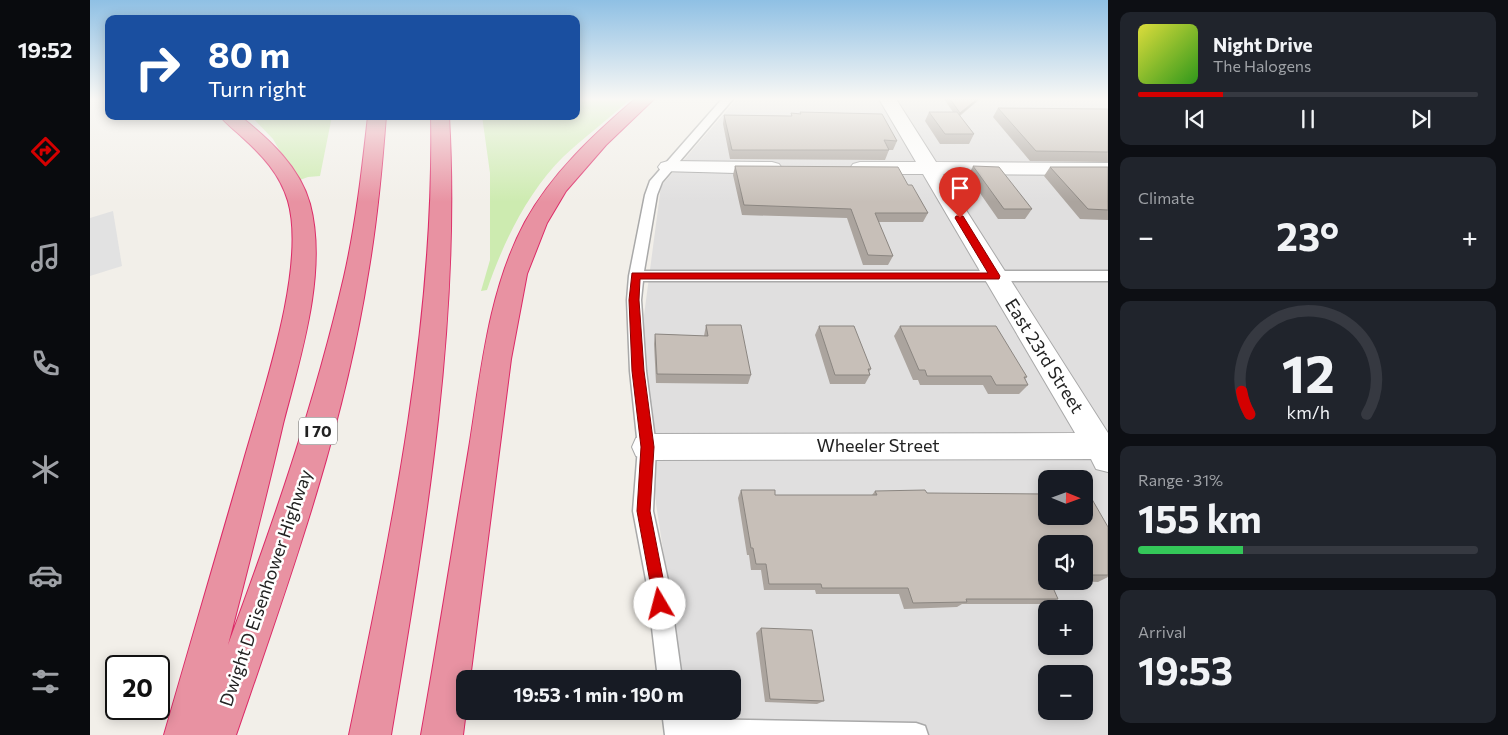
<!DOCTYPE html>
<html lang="en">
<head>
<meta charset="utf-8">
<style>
  :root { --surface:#171b24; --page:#20242c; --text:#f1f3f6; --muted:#9ea1a6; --line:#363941; --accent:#d40000 }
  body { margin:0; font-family:Commissioner,sans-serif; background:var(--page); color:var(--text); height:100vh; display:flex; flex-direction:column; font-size:19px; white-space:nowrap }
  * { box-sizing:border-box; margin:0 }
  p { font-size:16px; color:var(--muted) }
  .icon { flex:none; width:28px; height:28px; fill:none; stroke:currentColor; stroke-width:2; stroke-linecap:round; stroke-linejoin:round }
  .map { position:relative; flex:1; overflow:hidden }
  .panel { display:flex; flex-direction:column; gap:12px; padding:12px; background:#0d0f14; width:400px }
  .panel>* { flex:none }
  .hud { position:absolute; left:15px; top:15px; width:475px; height:105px; border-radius:10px; box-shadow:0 2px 12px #0003; background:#1a4fa0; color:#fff; overflow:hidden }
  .needle { width:32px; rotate:91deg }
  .controls { position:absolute; left:948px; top:470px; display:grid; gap:10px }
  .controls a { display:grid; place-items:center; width:55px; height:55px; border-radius:10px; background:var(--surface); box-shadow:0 2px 12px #0003; font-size:25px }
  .speed { position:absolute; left:15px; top:655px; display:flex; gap:10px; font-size:25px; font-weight:700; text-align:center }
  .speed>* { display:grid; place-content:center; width:65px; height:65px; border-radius:50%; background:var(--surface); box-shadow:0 2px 12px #0003; line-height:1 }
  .speed .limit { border:2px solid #111; border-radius:8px; background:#fff; color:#111 }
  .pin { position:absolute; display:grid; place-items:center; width:42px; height:42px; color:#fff; margin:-51px -21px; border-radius:50% 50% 50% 0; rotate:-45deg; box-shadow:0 0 5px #0007 }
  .pin .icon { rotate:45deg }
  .me { position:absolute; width:55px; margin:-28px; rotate:352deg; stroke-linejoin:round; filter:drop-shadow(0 0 4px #0008) }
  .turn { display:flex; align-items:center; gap:18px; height:105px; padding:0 20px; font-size:22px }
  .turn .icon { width:65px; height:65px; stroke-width:2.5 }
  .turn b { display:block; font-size:35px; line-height:42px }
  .big { font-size:38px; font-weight:700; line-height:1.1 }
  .panel .tile { flex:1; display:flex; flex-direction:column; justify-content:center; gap:8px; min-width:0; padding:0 18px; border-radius:10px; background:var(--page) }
  .panel .dial { align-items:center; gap:0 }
  .dial svg { height:130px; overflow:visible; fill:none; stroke:var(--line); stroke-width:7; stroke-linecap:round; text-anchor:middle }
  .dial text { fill:var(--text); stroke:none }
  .song { display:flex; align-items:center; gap:15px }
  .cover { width:60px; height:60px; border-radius:8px; background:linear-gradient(135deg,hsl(60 70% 55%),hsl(110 70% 35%)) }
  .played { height:5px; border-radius:2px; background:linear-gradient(90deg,var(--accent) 25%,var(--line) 25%) }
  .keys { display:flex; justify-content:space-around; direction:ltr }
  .heat { display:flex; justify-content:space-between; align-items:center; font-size:28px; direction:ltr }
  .charge { height:8px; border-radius:4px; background:linear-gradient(90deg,#34c759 31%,var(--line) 0) }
  .trip { position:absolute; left:366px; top:670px; width:285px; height:50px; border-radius:10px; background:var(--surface); box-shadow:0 2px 12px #0003; font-weight:700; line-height:50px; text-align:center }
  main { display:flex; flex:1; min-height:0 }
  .dock { display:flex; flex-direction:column; width:90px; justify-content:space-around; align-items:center; background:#090b0e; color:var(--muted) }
  .dock .icon { width:35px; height:35px }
  .dock .active { color:var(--accent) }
  .dock b { font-size:22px; color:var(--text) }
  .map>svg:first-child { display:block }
  .residential { fill:#e0dfdf; fill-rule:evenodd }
  .grass { fill:#cdebb0 }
  .parking { fill:#e2e2e2 }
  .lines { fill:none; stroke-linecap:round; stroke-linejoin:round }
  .lane-casing { stroke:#a9a9a9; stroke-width:3 }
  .street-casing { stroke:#a9a9a9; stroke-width:2 }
  .highway-casing { stroke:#dc2a67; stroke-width:2 }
  .lane { fill:#fff; fill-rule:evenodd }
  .street { fill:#fff; fill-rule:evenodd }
  .highway { fill:#e892a2; fill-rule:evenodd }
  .wall { fill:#aba49e }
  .shaded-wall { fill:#8b8681 }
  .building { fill:#c7bfb8; stroke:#8b8681 }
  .route { fill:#d40000; stroke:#8a0000 }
  .labels { text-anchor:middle; stroke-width:5; stroke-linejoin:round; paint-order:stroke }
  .shield { fill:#fff; stroke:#646464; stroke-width:1 }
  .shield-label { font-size:16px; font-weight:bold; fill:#222 }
  .street-label { font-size:18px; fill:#222; stroke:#fff }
</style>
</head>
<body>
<main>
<nav class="dock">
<b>19:52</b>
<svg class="icon active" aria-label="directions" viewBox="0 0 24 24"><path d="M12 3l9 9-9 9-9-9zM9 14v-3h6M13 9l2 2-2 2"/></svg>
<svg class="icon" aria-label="music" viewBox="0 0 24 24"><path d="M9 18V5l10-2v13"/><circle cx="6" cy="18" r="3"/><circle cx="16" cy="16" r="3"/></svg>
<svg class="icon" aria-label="phone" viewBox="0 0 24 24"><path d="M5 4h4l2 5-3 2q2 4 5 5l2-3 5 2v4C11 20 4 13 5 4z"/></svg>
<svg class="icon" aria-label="climate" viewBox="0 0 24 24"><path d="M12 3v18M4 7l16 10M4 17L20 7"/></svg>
<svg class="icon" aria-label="car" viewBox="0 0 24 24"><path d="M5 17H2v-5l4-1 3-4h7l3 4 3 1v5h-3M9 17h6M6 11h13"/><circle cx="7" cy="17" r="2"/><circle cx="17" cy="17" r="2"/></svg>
<svg class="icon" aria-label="filters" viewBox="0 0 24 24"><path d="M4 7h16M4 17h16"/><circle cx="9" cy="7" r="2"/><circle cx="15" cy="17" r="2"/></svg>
</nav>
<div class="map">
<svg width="1018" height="735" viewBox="0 0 1018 735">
  <rect width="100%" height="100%" fill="#f2efe9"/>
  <path class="residential" d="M647,99H1018V735H602L598,711H642V679H593L566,504L553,323L571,186ZM956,479H994V516H956ZM956,544H994V581H956ZM956,609H994V646H956ZM956,674H994V711H956Z"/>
  <path class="grass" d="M486,99H540C518,120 494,137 473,157C437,193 413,243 397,290L391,291L400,260V173L392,116H486Z
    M161,116H242L230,176L218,177L207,181L183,139Z"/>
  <path class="parking" d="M23,211L32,266L0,276V218Z"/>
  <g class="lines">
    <g class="lane-casing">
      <path id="lane" d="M632,99H643L572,182L567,195L554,271H1018V281H553L551,300L556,371L566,447L563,511L579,585L592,679H568L557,585L543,511L548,447L540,371L537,300L539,276L555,195L560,181Z
        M572,711H596L597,719L826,723L835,726L838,735H575Z"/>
    </g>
    <g class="street-casing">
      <path id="street" d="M789,99H806L846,162L1018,163V175L853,174L1018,433V472L1006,469L1001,459L557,460L546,456L542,447L546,438L557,434L985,433L833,174H770L763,172L760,168L763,164L770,162H826Z
        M578,161L682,162L689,164L692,168L689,172L682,174L571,171L568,167L571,163Z"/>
    </g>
    <g class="highway-casing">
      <path id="highway" d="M545,99H564L516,145L476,191L457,223L437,274L421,359L380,679H375L376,711L373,735H331C348,640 363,544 379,448C391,373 398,291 435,222C462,173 503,135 545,99Z
        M130,116H150C179,139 210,167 220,204C238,272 210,358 193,424C176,498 157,572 138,645C183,524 225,403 254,277C266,224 272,170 278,116H296C292,169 287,222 278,274C253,432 198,584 146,735H74C100,644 127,554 153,463C172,395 217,267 198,201C190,174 172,155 152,137C145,130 136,124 130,116Z
        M341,116H359C371,323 335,531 301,735H259C301,532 345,325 341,116Z"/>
    </g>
    <use href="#lane" class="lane"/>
    <use href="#street" class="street"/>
    <use href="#highway" class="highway"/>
  </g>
  <path class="wall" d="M854,99H890L870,116L884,134L879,144H850L835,121L839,112H863Z
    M908,108L1018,109V162L940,161L903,117Z
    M710,112L807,141L803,150H799L795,160L640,159L633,124L634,115L701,116V113L710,114Z
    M645,166L818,185L838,213L833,222H788L803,256L798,265H773L757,218L652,215L643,175Z
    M883,166L942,209L935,219H908L878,176Z
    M960,167H1018V220L990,219L954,176Z
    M616,325L661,375L658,384L566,383L564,344L565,334L614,336Z
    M729,326L781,369L779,372L780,375L775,384H740L725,335Z
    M810,326L937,377L935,379L938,385L929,394H898L893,385H830L828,380H823L804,336Z
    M651,490L685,495H782L785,491L837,493L1018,527V577L1008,582L986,581H994V544H956V581L968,599L956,604H872L867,607L814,609L809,594H726L725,590H674L671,570H661L659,555H657L648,498Z
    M671,628L734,701L727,704L675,702L666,633Z"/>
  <path class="shaded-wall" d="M887,99H890L867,117L870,113Z"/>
  <path class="building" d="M860,99H887L870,113Z
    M908,108L1018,109V152L946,151Z
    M710,112L792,114L807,141L794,140L799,150H642L634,115L699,116H702L701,113L711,114Z
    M839,112H867L884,134H855Z
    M645,166L808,167L818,185H822L838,213H785L803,256L778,255L761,209L654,205Z
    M883,166L909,167L942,209H914Z
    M960,167H1018V210L998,209Z
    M616,325H651L661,375L567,374L565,334L618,336Z
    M729,326H764L781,369H778L780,375H745Z
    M810,326H906L937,377H934L938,385H906L901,376H837L835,370H829Z
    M651,490H685V495H787L785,491L835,490L837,493L956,494V516H994V494H999L1018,527V575H994V544H956V581H960L968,599H876L877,602L823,603L818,588H732L731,584H679L676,564H666L663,548H661Z
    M671,628L722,630L734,701L680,699Z"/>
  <linearGradient id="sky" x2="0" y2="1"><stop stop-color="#8fc0e4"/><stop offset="0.49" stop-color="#f9f8f5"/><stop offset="1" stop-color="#f9f8f5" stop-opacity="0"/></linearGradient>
  <rect width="1018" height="202" fill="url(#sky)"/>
  <path class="route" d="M866,216H873L910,276L909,279H550L549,300L554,371L564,447L560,511L578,604L576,609L570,611L565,609L547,511L551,447L542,371L539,300L542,273H898L865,218Z"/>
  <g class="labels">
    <rect class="shield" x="209" y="417.5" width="38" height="27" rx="4"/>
    <g class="shield-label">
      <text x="228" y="437">I 70</text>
    </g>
    <g class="street-label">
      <text transform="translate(954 356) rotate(58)" y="6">East 23rd Street</text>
      <text x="788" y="452">Wheeler Street</text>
      <text transform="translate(176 588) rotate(-71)" y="6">Dwight D Eisenhower Highway</text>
    </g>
  </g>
</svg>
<div class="controls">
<a><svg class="needle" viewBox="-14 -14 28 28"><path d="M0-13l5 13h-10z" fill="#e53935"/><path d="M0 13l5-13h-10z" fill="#9ea1a6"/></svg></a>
<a><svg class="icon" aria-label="sound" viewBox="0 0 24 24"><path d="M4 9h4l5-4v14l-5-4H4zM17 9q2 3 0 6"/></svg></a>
<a>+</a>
<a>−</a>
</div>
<div class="speed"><div class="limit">20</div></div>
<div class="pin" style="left:870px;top:218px;background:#d93025"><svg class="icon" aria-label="arrive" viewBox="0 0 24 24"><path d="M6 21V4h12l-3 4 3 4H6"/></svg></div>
<svg class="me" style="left:570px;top:604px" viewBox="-20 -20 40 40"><circle r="19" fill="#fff"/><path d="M0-13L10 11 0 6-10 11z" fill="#d40000"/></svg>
<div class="trip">19:53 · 1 min · 190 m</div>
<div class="hud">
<div class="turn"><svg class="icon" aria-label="right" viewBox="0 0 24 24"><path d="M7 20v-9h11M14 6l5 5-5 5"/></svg><div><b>80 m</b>Turn right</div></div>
</div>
</div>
<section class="panel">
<div class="tile">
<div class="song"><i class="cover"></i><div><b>Night Drive</b><p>The Halogens</p></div></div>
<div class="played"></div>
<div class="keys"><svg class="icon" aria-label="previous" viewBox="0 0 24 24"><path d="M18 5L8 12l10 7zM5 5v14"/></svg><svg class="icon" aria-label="pause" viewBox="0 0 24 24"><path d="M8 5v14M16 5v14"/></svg><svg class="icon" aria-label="next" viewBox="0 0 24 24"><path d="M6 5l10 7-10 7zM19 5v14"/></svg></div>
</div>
<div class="tile"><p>Climate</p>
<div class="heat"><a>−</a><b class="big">23°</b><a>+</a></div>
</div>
<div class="tile dial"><svg viewBox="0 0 100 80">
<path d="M14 69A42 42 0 1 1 86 69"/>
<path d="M14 69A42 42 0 0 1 9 55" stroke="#d40000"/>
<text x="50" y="56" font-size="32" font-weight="700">12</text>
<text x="50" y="72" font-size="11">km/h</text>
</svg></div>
<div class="tile"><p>Range · 31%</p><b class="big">155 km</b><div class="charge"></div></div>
<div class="tile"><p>Arrival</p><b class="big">19:53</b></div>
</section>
</main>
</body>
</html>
